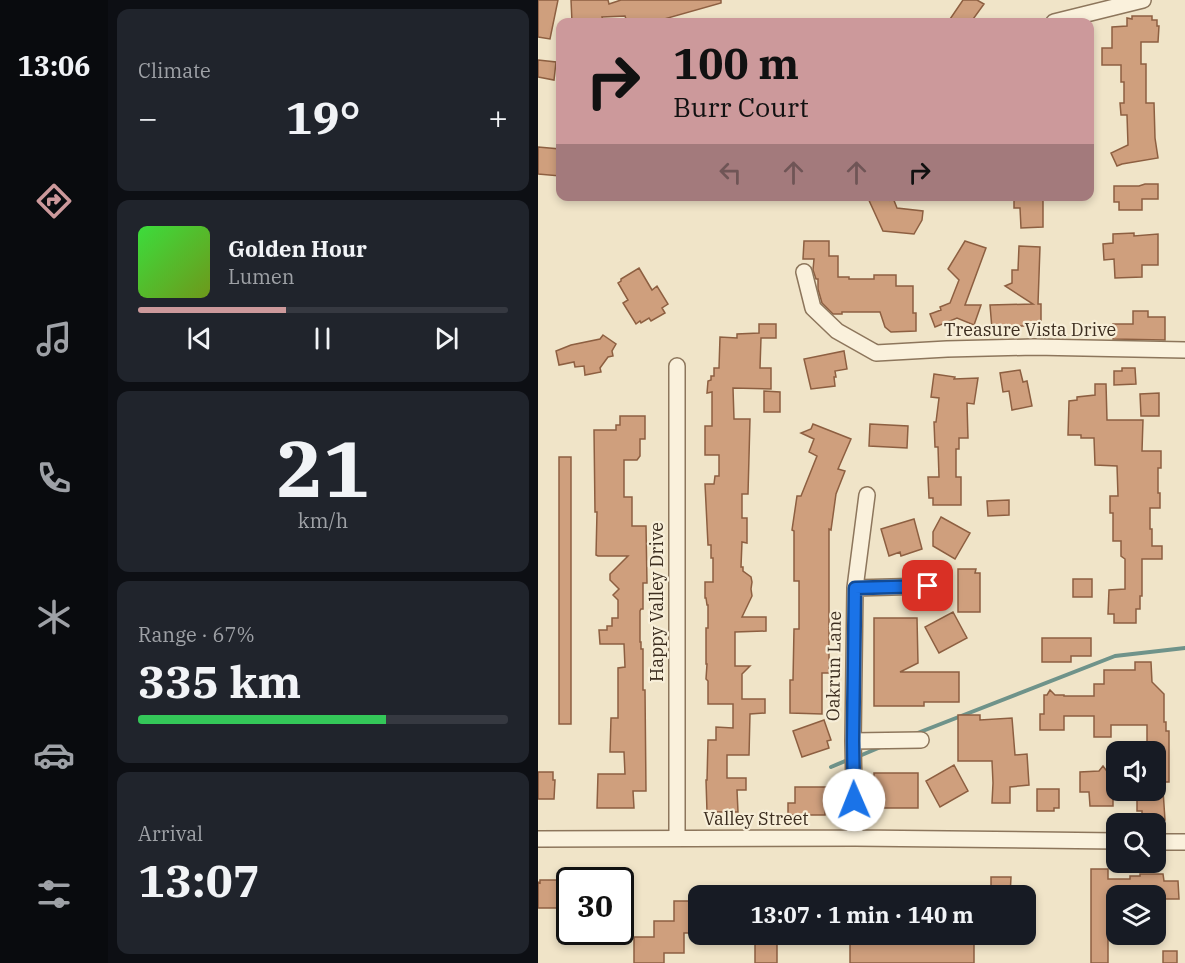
<!DOCTYPE html>
<html lang="en">
<head>
<meta charset="utf-8">
<style>
  :root { --surface:#171b24; --page:#20242c; --text:#f1f3f6; --muted:#9ea1a6; --line:#363941; --accent:#cc999b }
  body { margin:0; font-family:"IBM Plex Serif",serif; background:var(--page); color:var(--text); height:100vh; display:flex; flex-direction:column; font-size:22px; white-space:nowrap }
  * { box-sizing:border-box; margin:0 }
  p { font-size:20px; color:var(--muted) }
  .icon { flex:none; width:33px; height:33px; fill:none; stroke:currentColor; stroke-width:2; stroke-linecap:round; stroke-linejoin:round }
  .map { position:relative; flex:1; overflow:hidden }
  .details { display:flex; flex-direction:column; gap:9px; padding:9px; background:#0d0f14; width:430px }
  .details>* { flex:none }
  .hud { position:absolute; left:18px; top:18px; width:538px; height:183px; border-radius:12px; box-shadow:0 3px 9px #0003; background:#cc999b; color:#111; overflow:hidden }
  .buttons { position:absolute; left:568px; top:741px; display:grid; gap:12px }
  .buttons a { display:grid; place-items:center; width:60px; height:60px; border-radius:12px; background:var(--surface); box-shadow:0 3px 9px #0003; font-size:30px }
  .speed { position:absolute; left:18px; top:867px; display:flex; gap:12px; font-size:30px; font-weight:700; text-align:center }
  .speed>* { display:grid; place-content:center; width:78px; height:78px; border-radius:50%; background:var(--surface); box-shadow:0 3px 9px #0003; line-height:1 }
  .speed .limit { border:3px solid #111; border-radius:9px; background:#fff; color:#111 }
  .pin { position:absolute; display:grid; place-items:center; width:51px; height:51px; color:#fff; margin:-26px; border-radius:12px; box-shadow:0 3px 9px #0006 }
  .me { position:absolute; width:66px; margin:-33px; rotate:359deg; stroke-linejoin:round; filter:drop-shadow(0 0 4px #0008) }
  .turn { display:flex; align-items:center; gap:21px; height:126px; padding:0 18px; font-size:27px }
  .turn .icon { width:78px; height:78px; stroke-width:2.5 }
  .turn b { display:block; font-size:42px; line-height:51px }
  .lanes { display:flex; align-items:center; height:57px; padding:0 18px; background:#0003; justify-content:center; gap:30px; direction:ltr }
  .lanes .off { opacity:.35 }
  .big { font-size:45px; font-weight:800; line-height:1.1 }
  .details .widget { flex:1; display:flex; flex-direction:column; justify-content:center; gap:9px; min-width:0; padding:0 21px; border-radius:12px; background:var(--page) }
  .details .dial { align-items:center; gap:0 }
  .dial b { font-size:78px; line-height:1 }
  .song { display:flex; align-items:center; gap:18px }
  .cover { width:72px; height:72px; border-radius:9px; background:linear-gradient(135deg,hsl(120 70% 55%),hsl(80 70% 35%)) }
  .played { height:6px; border-radius:3px; background:linear-gradient(90deg,var(--accent) 40%,var(--line) 40%) }
  .keys { display:flex; justify-content:space-around; direction:ltr }
  .heat { display:flex; justify-content:space-between; align-items:center; font-size:33px; direction:ltr }
  .charge { height:9px; border-radius:4px; background:linear-gradient(90deg,#34c759 67%,var(--line) 0) }
  .trip { position:absolute; left:150px; top:885px; width:348px; height:60px; border-radius:12px; background:var(--surface); box-shadow:0 3px 9px #0003; font-weight:800; line-height:60px; text-align:center }
  main { display:flex; flex:1; min-height:0 }
  .dock { display:flex; flex-direction:column; width:108px; justify-content:space-around; align-items:center; background:#090b0e; color:var(--muted) }
  .dock .icon { width:42px; height:42px }
  .dock .selected { color:var(--accent) }
  .dock b { font-size:27px; color:var(--text) }
  .map>svg:first-child { display:block }
  .lines { fill:none; stroke-linecap:round; stroke-linejoin:round }
  .stream { stroke:#6f938a; stroke-width:4 }
  .building { fill:#cf9f7d; stroke:#8d5f41; stroke-width:1.5 }
  .minor-casing { stroke:#8d765c; stroke-width:18 }
  .minor { stroke:#faf1dc; stroke-width:15 }
  .route-casing { stroke:#114b97; stroke-width:15 }
  .route { stroke:#1a73e8; stroke-width:10 }
  .labels { text-anchor:middle; stroke-width:4.5; stroke-linejoin:round; paint-order:stroke }
  .street-label { font-size:18px; fill:#3d2e20; stroke:#f7eed8 }
</style>
</head>
<body>
<main>
<nav class="dock">
<b>13:06</b>
<svg class="icon selected" aria-label="directions" viewBox="0 0 24 24"><path d="M12 3l9 9-9 9-9-9zM9 14v-3h6M13 9l2 2-2 2"/></svg>
<svg class="icon" aria-label="music" viewBox="0 0 24 24"><path d="M9 18V5l10-2v13"/><circle cx="6" cy="18" r="3"/><circle cx="16" cy="16" r="3"/></svg>
<svg class="icon" aria-label="phone" viewBox="0 0 24 24"><path d="M5 4h4l2 5-3 2q2 4 5 5l2-3 5 2v4C11 20 4 13 5 4z"/></svg>
<svg class="icon" aria-label="climate" viewBox="0 0 24 24"><path d="M12 3v18M4 7l16 10M4 17L20 7"/></svg>
<svg class="icon" aria-label="car" viewBox="0 0 24 24"><path d="M5 17H2v-5l4-1 3-4h7l3 4 3 1v5h-3M9 17h6M6 11h13"/><circle cx="7" cy="17" r="2"/><circle cx="17" cy="17" r="2"/></svg>
<svg class="icon" aria-label="filters" viewBox="0 0 24 24"><path d="M4 7h16M4 17h16"/><circle cx="9" cy="7" r="2"/><circle cx="15" cy="17" r="2"/></svg>
</nav>
<section class="details">
<div class="widget"><p>Climate</p>
<div class="heat"><a>−</a><b class="big">19°</b><a>+</a></div>
</div>
<div class="widget">
<div class="song"><i class="cover"></i><div><b>Golden Hour</b><p>Lumen</p></div></div>
<div class="played"></div>
<div class="keys"><svg class="icon" aria-label="previous" viewBox="0 0 24 24"><path d="M18 5L8 12l10 7zM5 5v14"/></svg><svg class="icon" aria-label="pause" viewBox="0 0 24 24"><path d="M8 5v14M16 5v14"/></svg><svg class="icon" aria-label="next" viewBox="0 0 24 24"><path d="M6 5l10 7-10 7zM19 5v14"/></svg></div>
</div>
<div class="widget dial"><b>21</b><p>km/h</p></div>
<div class="widget"><p>Range · 67%</p><b class="big">335 km</b><div class="charge"></div></div>
<div class="widget"><p>Arrival</p><b class="big">13:07</b></div>
</section>
<div class="map">
<svg width="647" height="963" viewBox="0 0 647 963">
  <rect width="100%" height="100%" fill="#f0e4c8"/>
  <g class="lines">
    <path class="stream" d="M377,734L577,656L647,648
      M319,757L345,746
      M293,767L312,759"/>
  </g>
  <path class="building" d="M0,0H20L12,39L0,37Z
    M33,0H70L71,4L83,0H183V3L119,21V22H89L87,16L64,17L65,22H34Z
    M425,0H439L446,4L433,22H410Z
    M594,16H614V20H619V26H621L620,42H603V64H608V103H616L617,138L620,158L584,164L579,166L573,153L590,145L589,115H583L582,103H586V82H583V65H564V48H574V27L589,26V18L594,19Z
    M0,60L18,62L16,80L0,77Z
    M0,147L22,149V176L0,174Z
    M607,184H620V199H604V210H581V202H576V186H601Z
    M329,196H351L352,200L355,198L359,208L385,211L384,220L376,234L345,231Z
    M476,196H505V227L483,228L482,208H476Z
    M596,233V236L620,234V265H604V277L577,278L576,259L566,260L565,244L575,243V234Z
    M266,241H291V256H300V277H311V279H336V275H358V286H375V313H378V331L353,332L347,327L342,312H304V314H295L284,303L280,289V279H278L275,270L276,259H265Z
    M427,241L448,248L427,305H443L436,325L419,318L397,327L392,314L403,310L402,307L412,303L421,280L410,269Z
    M481,246L502,247L500,304H503V326H482V327H476L477,329H454L452,305L495,304L467,286L474,283V270H480Z
    M101,268L114,290L119,286L130,304L124,308L127,313L113,321L111,318L103,323L102,321L98,324L85,303L90,300L80,283L83,281V279Z
    M595,311H610V317H627V340L575,339V324H595Z
    M221,324H238V338H223L222,368H233V389L195,388L196,419H212L210,494H204V518H209V543L204,542L203,567H205V571L213,577L214,582L213,589L214,596L204,617H228V631L197,632V666H212L204,674V699H227V713L212,714L211,755H189V778H208V790H199L200,812H169L168,780H169L170,740H178V727L195,728V704H170V681L168,679L169,664H168V628H170V605H169L168,598H167V582H175V558H173V545H170L167,484H176L177,476H181V455H167V426H174V392L169,393L170,381L173,380V376H176V368H181L182,337L199,338V334L221,333Z
    M65,335L78,344L74,351L75,356L70,357L62,368L63,372L47,375L46,366L37,367L36,362L21,365L18,351L33,345L62,339Z
    M306,351L309,369L297,371L298,377H296L297,386L273,389L266,359Z
    M584,368H597L598,384L576,385V371H584Z
    M482,370L485,382L489,381L494,406L474,410L471,391L465,392L462,373Z
    M396,374L417,377L416,379L440,378L436,404L429,403L430,438H421V449H418V477H423V505H395V498H391L390,477H401L400,447H397L396,422H398L401,398L393,397Z
    M557,384H568L569,420H605L604,451H623V468H620V493H622V508H612V529H614V546H624V559H604V596H602V609H598V623H576V614H570L571,590L587,589V559L583,556V541H575V513H572V496H580L579,466L557,465L556,438H543V435H530L531,401L539,400V397L557,395Z
    M226,391L242,392V412H226Z
    M621,393V416H603L602,394Z
    M82,416H107V439H102V456L99,460H86V497H94V526H108L109,583H105V609H103L102,611V642H103V649H105V690H107L108,791H95L96,808H59L60,774H87L86,752H72L73,718H80V668L87,667L86,644H62L61,630H69V626H74V618H80V600L75,595L81,589L72,580V574L90,556H60L58,555L59,512H57L56,430H78V425H82Z
    M275,424L313,439L300,469L307,471L298,494L293,530L291,529V673H284V714L252,713V680H255L256,629H261V581H256V531L254,530L259,496H263L279,456L271,452L276,439L263,433L273,429Z
    M332,424L370,426L369,448L331,446Z
    M21,457H33V724H21Z
    M471,500V515L450,516L449,501Z
    M403,517L432,533L417,559L395,546V532Z
    M376,519L384,549L363,556L362,552L351,556L343,529Z
    M420,569H438L437,573H442V612H420Z
    M535,579H554V597H535Z
    M415,612L429,638L401,653L387,627Z
    M336,618H379L380,663L362,672H421V702H386V706H336Z
    M504,638H553V656H533V662H504Z
    M597,662H613L614,682L626,694V722H628V731H631V782H618V752H609V725H573V737H556V716H526V730H502V714H506V695H509L512,690L517,695H526V696H556V684H566V670H597Z
    M420,715H442V720L474,718L477,755L489,754L491,785L472,787V803H454L455,783L454,761H420Z
    M286,720L293,740L289,741L291,748L264,757L255,731Z
    M416,765L430,791L402,807L388,781Z
    M565,766L571,774V790H575V806H552L551,792H542V772L561,771Z
    M0,772H15V780H17L16,799H0Z
    M336,773H380V808H336Z
    M257,787H291V803H287V815H250V803H257Z
    M499,789H521V808H516V811H499Z
    M599,790H625L627,820H613V814H604V811H599Z
    M553,869H570V879H592V876H602V874H625L626,881H640L641,899H618V896H570V963H553Z
    M453,877H473L472,896H453Z
    M2,880H24V896H32V908H0V882L2,883Z
    M136,901H160V933H146V953H126V963H96V937H116V921H136Z
    M217,934H239V963H217Z
    M312,934H389V936L436,934V963H312Z
    M625,951H639V963H625Z"/>
  <g class="lines">
    <g class="minor-casing">
      <path id="minor" d="M516,22L605,0
        M266,272L275,308L299,331L338,353L409,349L496,347L647,350
        M317,588L390,586
        M315,741L383,740
        M139,838V366
        M317,838L315,741L317,588L329,495
        M0,839L317,838L579,841
        M618,842H647"/>
    </g>
    <use href="#minor" class="minor"/>
  </g>
  <g class="lines">
    <g class="route-casing">
      <path id="route" d="M316,800L315,741L317,588L390,586"/>
    </g>
    <use href="#route" class="route"/>
  </g>
  <g class="labels">
    <g class="street-label">
      <text x="492" y="336">Treasure Vista Drive</text>
      <text transform="translate(119 602) rotate(-90)" y="6">Happy Valley Drive</text>
      <text transform="translate(296 666) rotate(-89)" y="6">Oakrun Lane</text>
      <text x="218" y="825">Valley Street</text>
    </g>
  </g>
</svg>
<div class="buttons">
<a><svg class="icon" aria-label="sound" viewBox="0 0 24 24"><path d="M4 9h4l5-4v14l-5-4H4zM17 9q2 3 0 6"/></svg></a>
<a><svg class="icon" aria-label="search" viewBox="0 0 24 24"><circle cx="10" cy="10" r="6"/><path d="M15 15l6 6"/></svg></a>
<a><svg class="icon" aria-label="layers" viewBox="0 0 24 24"><path d="M12 4l9 5-9 5-9-5zM3 14l9 5 9-5"/></svg></a>
</div>
<div class="speed"><div class="limit">30</div></div>
<div class="pin" style="left:390px;top:586px;background:#d93025"><svg class="icon" aria-label="arrive" viewBox="0 0 24 24"><path d="M6 21V4h12l-3 4 3 4H6"/></svg></div>
<svg class="me" style="left:316px;top:800px" viewBox="-20 -20 40 40"><circle r="19" fill="#fff"/><path d="M0-13L10 11 0 6-10 11z" fill="#1a73e8"/></svg>
<div class="trip">13:07 · 1 min · 140 m</div>
<div class="hud">
<div class="turn"><svg class="icon" aria-label="right" viewBox="0 0 24 24"><path d="M7 20v-9h11M14 6l5 5-5 5"/></svg><div><b>100 m</b>Burr Court</div></div>
<div class="lanes"><svg class="icon off" aria-label="left" viewBox="0 0 24 24"><path d="M17 20v-9H6M10 6l-5 5 5 5"/></svg><svg class="icon off" aria-label="ahead" viewBox="0 0 24 24"><path d="M12 20V5M6 11l6-6 6 6"/></svg><svg class="icon off" aria-label="ahead" viewBox="0 0 24 24"><path d="M12 20V5M6 11l6-6 6 6"/></svg><svg class="icon" aria-label="right" viewBox="0 0 24 24"><path d="M7 20v-9h11M14 6l5 5-5 5"/></svg></div>
</div>
</div>
</main>
</body>
</html>
